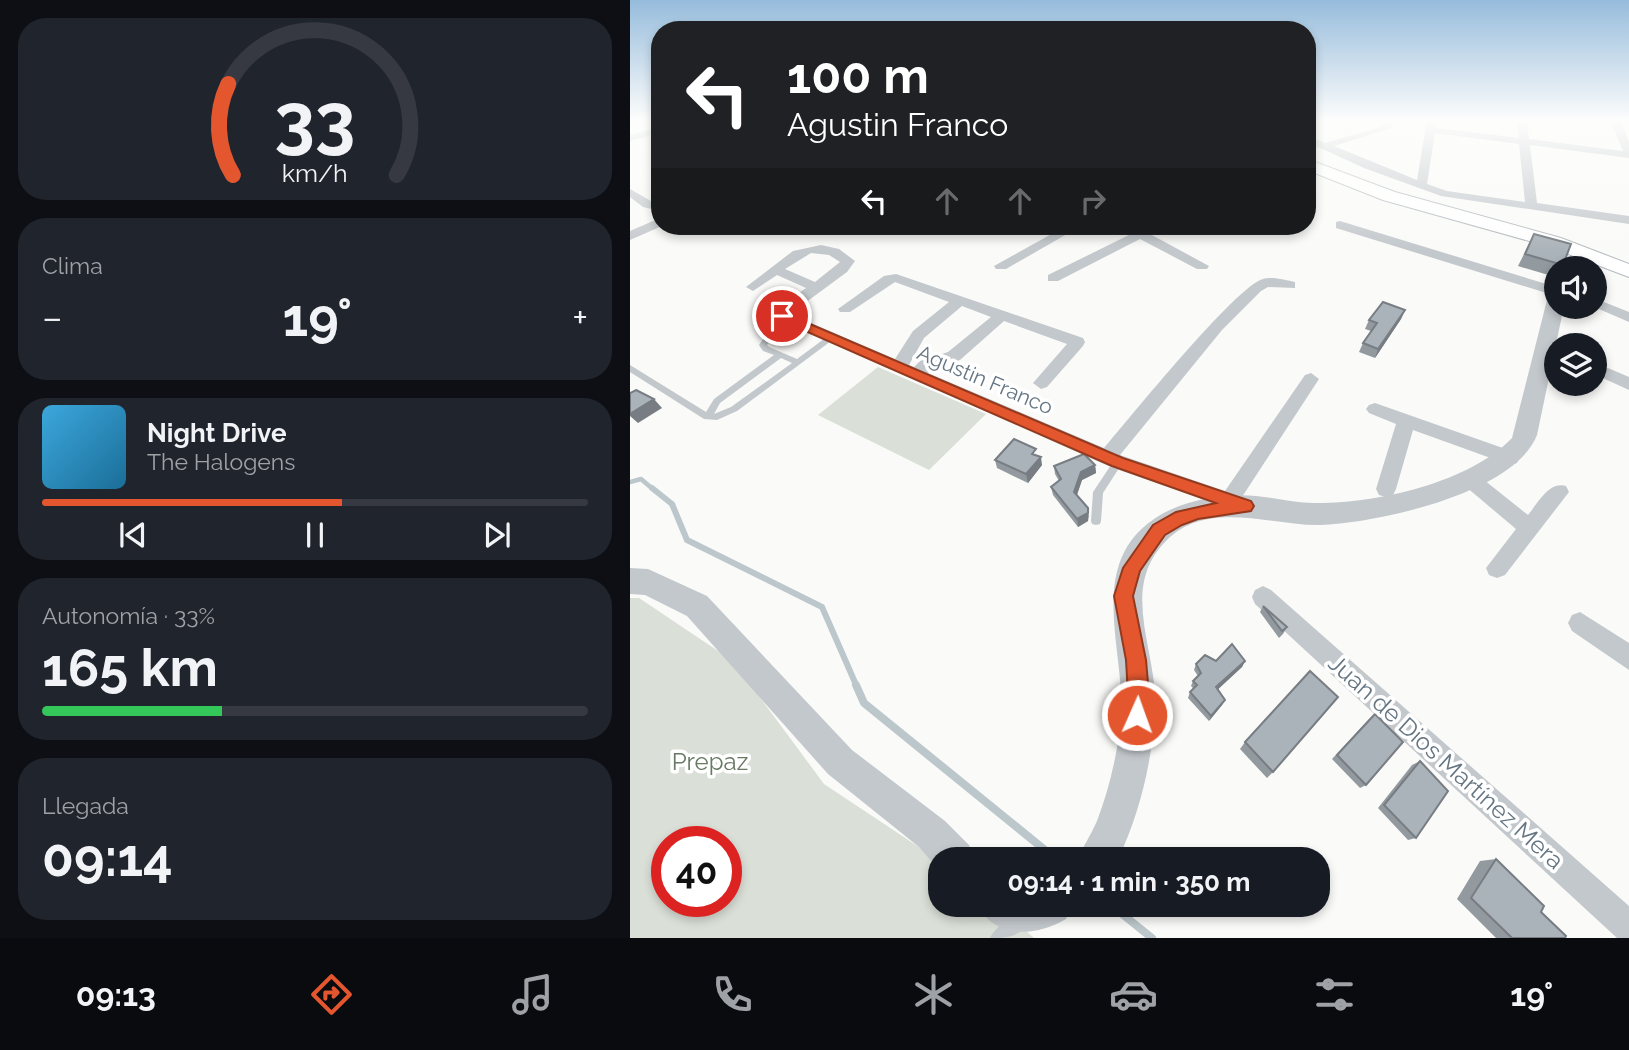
<!DOCTYPE html>
<html lang="es">
<head>
<meta charset="utf-8">
<style>
  :root { --surface:#171b24; --page:#20242c; --text:#f1f3f6; --muted:#9ea1a6; --line:#363941; --accent:#e4572e }
  body { margin:0; font-family:Raleway,sans-serif; background:var(--page); color:var(--text); height:100vh; display:flex; flex-direction:column; font-size:26px; white-space:nowrap }
  * { box-sizing:border-box; margin:0 }
  p { font-size:23px; color:var(--muted) }
  .icon { flex:none; width:38px; height:38px; fill:none; stroke:currentColor; stroke-width:2; stroke-linecap:round; stroke-linejoin:round }
  .map { position:relative; flex:1; overflow:hidden }
  .details { display:flex; flex-direction:column; gap:18px; padding:18px; background:#0d0f14; width:630px }
  .details>* { flex:none }
  .hud { position:absolute; left:21px; top:21px; width:665px; height:214px; border-radius:28px; box-shadow:0 4px 10px #0003; background:#202124; color:#fff; overflow:hidden }
  .controls { position:absolute; left:914px; top:256px; display:grid; gap:14px }
  .controls a { display:grid; place-items:center; width:63px; height:63px; border-radius:50%; background:var(--surface); box-shadow:0 4px 10px #0003; font-size:35px }
  .speed { position:absolute; left:21px; top:826px; display:flex; gap:14px; font-size:35px; font-weight:700; text-align:center }
  .speed>* { display:grid; place-content:center; width:91px; height:91px; border-radius:50%; background:var(--surface); box-shadow:0 4px 10px #0003; line-height:1 }
  .speed .limit { border:10px solid #d22; background:#fff; color:#111 }
  .pin { position:absolute; display:grid; place-items:center; width:60px; height:60px; color:#fff; margin:-30px; border:4px solid #fff; border-radius:50%; box-shadow:0 2px 7px #0007 }
  .me { position:absolute; width:77px; margin:-38px; rotate:2deg; stroke-linejoin:round; filter:drop-shadow(0 0 5px #0008) }
  .turn { display:flex; align-items:center; gap:24px; height:147px; padding:0 21px; font-size:32px }
  .turn .icon { width:91px; height:91px; stroke-width:2.5 }
  .turn b { display:block; font-size:49px; line-height:60px }
  .lanes { display:flex; align-items:center; height:66px; padding:0 21px; background:#0003; justify-content:center; gap:35px; direction:ltr }
  .lanes .off { opacity:.35 }
  .big { font-size:52px; font-weight:700; line-height:1.1 }
  .details .card { flex:1; display:flex; flex-direction:column; justify-content:center; gap:10px; min-width:0; padding:0 24px; border-radius:28px; background:var(--page) }
  .details .dial { align-items:center; gap:0 }
  .dial svg { height:182px; overflow:visible; fill:none; stroke:var(--line); stroke-width:7; stroke-linecap:round; text-anchor:middle }
  .dial text { fill:var(--text); stroke:none }
  .song { display:flex; align-items:center; gap:21px }
  .cover { width:84px; height:84px; border-radius:10px; background:linear-gradient(135deg,hsl(200 70% 55%),hsl(200 70% 35%)) }
  .played { height:7px; border-radius:4px; background:linear-gradient(90deg,var(--accent) 55%,var(--line) 55%) }
  .keys { display:flex; justify-content:space-around; direction:ltr }
  .heat { display:flex; justify-content:space-between; align-items:center; font-size:38px; direction:ltr }
  .charge { height:10px; border-radius:5px; background:linear-gradient(90deg,#34c759 33%,var(--line) 0) }
  .trip { position:absolute; left:298px; top:847px; width:402px; height:70px; border-radius:28px; background:var(--surface); box-shadow:0 4px 10px #0003; font-weight:700; line-height:70px; text-align:center }
  .menu { display:flex; height:112px; justify-content:space-around; align-items:center; background:#090b0e; color:var(--muted) }
  .menu .icon { width:49px; height:49px }
  .menu .on { color:var(--accent) }
  .menu b { font-size:32px; color:var(--text) }
  main { display:flex; flex:1; min-height:0 }
  .map>svg:first-child { display:block }
  .green { fill:#dadfd7; fill-rule:evenodd }
  .lines { fill:none; stroke-linecap:round; stroke-linejoin:round }
  .stream-far2 { stroke:#bbc7cb; stroke-width:4.5 }
  .stream-far1 { stroke:#bbc7cb; stroke-width:6 }
  .stream { stroke:#bbc7cb; stroke-width:8 }
  .secondary-casing { stroke:#b3babf; stroke-width:2 }
  .service { fill:#c3c8cc; fill-rule:evenodd }
  .minor { fill:#c3c8cc; fill-rule:evenodd }
  .tertiary { fill:#c3c8cc; fill-rule:evenodd }
  .secondary { fill:#fff; fill-rule:evenodd }
  .wall { fill:#929a9f }
  .shaded-wall { fill:#777d82 }
  .building { fill:#aab3b9; stroke:#777d82; stroke-width:2 }
  .route { fill:#e4572e; stroke:#94391e; stroke-width:2 }
  .labels { text-anchor:middle; stroke-width:7; stroke-linejoin:round; paint-order:stroke }
  .street-label { font-size:21px; fill:#657683; stroke:#fff }
  .near-park-label { font-size:24px; fill:#687a64; stroke:#fff }
  .near-street-label { font-size:24px; fill:#657683; stroke:#fff }
</style>
</head>
<body>
<main>
<section class="details">
<div class="card dial"><svg viewBox="0 0 100 80">
<path d="M14 69A42 42 0 1 1 86 69"/>
<path d="M14 69A42 42 0 0 1 12 29" stroke="#e4572e"/>
<text x="50" y="56" font-size="32" font-weight="700">33</text>
<text x="50" y="72" font-size="11">km/h</text>
</svg></div>
<div class="card"><p>Clima</p>
<div class="heat"><a>−</a><b class="big">19°</b><a>+</a></div>
</div>
<div class="card">
<div class="song"><i class="cover"></i><div><b>Night Drive</b><p>The Halogens</p></div></div>
<div class="played"></div>
<div class="keys"><svg class="icon" aria-label="previous" viewBox="0 0 24 24"><path d="M18 5L8 12l10 7zM5 5v14"/></svg><svg class="icon" aria-label="pause" viewBox="0 0 24 24"><path d="M8 5v14M16 5v14"/></svg><svg class="icon" aria-label="next" viewBox="0 0 24 24"><path d="M6 5l10 7-10 7zM19 5v14"/></svg></div>
</div>
<div class="card"><p>Autonomía · 33%</p><b class="big">165 km</b><div class="charge"></div></div>
<div class="card"><p>Llegada</p><b class="big">09:14</b></div>
</section>
<div class="map">
<svg width="999" height="938" viewBox="0 0 999 938">
  <rect width="100%" height="100%" fill="#fafaf8"/>
  <path class="green" d="M248,367L356,414L299,470L188,415Z
    M0,598H9L103,661L194,784L310,861V905H367L404,938H0ZM37,842H96V901H37Z"/>
  <g class="lines">
    <path class="stream-far2" d="M0,482L11,479L24,490"/>
    <path class="stream-far1" d="M22,488L42,504L57,540L192,607L227,687"/>
    <path class="stream" d="M226,685L234,703L426,859
      M481,905L522,938"/>
    <g class="secondary-casing">
      <path id="secondary" d="M677,159L765,192L931,238L999,264V277L917,246L753,200L677,170Z"/>
    </g>
    <path class="service" d="M159,321H162L166,323L141,340L137,345L139,347L167,359L198,336H201L205,338L107,411L87,420L74,419L0,372V365L76,412L84,399L144,355L133,351L129,345L135,336ZM151,358L162,363L101,407L84,414L90,403Z
      M488,458L493,462L473,493L471,521L470,524L466,525L462,524L461,521L463,492L485,459Z
      M389,914L395,916L397,922C390,938 375,938 360,938C364,928 379,918 389,914Z"/>
    <path class="minor" d="M754,120H764L762,128L704,146L787,180L797,120H807L806,128L889,138L887,120H897L899,139L993,151L980,120H990L999,141V158L900,145L907,203L999,216V224L811,196L734,168L677,142V135L695,143L748,128L754,125ZM805,133L889,144L895,202L817,191L797,184Z
      M30,127V133L0,141V135Z
      M0,189L21,201L30,203V211L13,207L0,197Z
      M30,218V226H32L0,240V231Z
      M710,221L926,287V296L706,228V222Z
      M436,226H451L376,269H366L364,266Z
      M488,226H503L510,229L518,226H533L520,234L579,266L577,269H567L510,239L428,281H418V275L501,234Z
      M191,245L209,249L225,261L217,272L160,314L265,359L283,331L319,302L265,282L220,312H210L208,309L254,276L266,274L453,338L455,342L453,346L417,387L411,389L403,383L437,344L374,321L330,360L302,369L298,373L474,448C499,419 606,286 633,279C642,276 656,280 665,282V288L638,287L631,291L592,330L490,455L595,491L675,375L681,373L689,379L612,497L618,499L621,505L618,511L611,513L481,467L147,319L145,316L150,306L176,288L147,275L123,291L116,287L163,251ZM181,253L199,255L210,262L185,282L155,269ZM332,306L361,317L318,352L290,361L284,367L279,365L294,338Z
      M964,298L999,312V322L962,306H964Z
      M964,362L999,377V390L964,374Z
      M745,403L887,453L889,458L887,463L880,465L783,430L766,489L763,495L756,497L749,495L746,489L766,424L739,413L736,409L739,405Z
      M842,473L849,476L898,515C908,503 919,481 936,486L939,492L875,575L867,578L859,575L856,568L886,529L835,486L832,481L835,476Z
      M633,586L641,590L999,906V938H987L625,604L622,597L625,590Z
      M950,612L999,643V670L942,631L938,623L942,615Z"/>
    <path class="tertiary" d="M964,252L972,257L963,268H945L958,253Z
      M926,295V306H934L907,435C885,493 747,523 690,525C642,526 578,499 537,540C487,589 529,652 525,711C522,762 510,813 488,859H448C453,846 461,835 467,821C478,792 486,760 490,728C500,659 452,568 524,519C551,500 594,493 626,496C646,498 665,503 684,503C745,504 839,483 882,438L917,300Z
      M0,568L18,569L77,596L222,750L315,821L339,845L344,859H310V871L289,847L198,774L57,616L15,595L0,594Z
      M347,905H442L436,919C403,938 365,938 347,905Z"/>
    <use href="#secondary" class="secondary"/>
  </g>
  <path class="wall" d="M904,234L933,265L931,268H926L925,277L888,266Z
    M775,310L771,319L745,358L729,352L733,343L741,331L735,329L739,320Z
    M407,456L412,465L398,483L367,468L365,460Z
    M465,465L466,473L452,480L447,495L458,508L459,516L458,521L448,527L423,495L421,487L429,481L425,474L424,466Z
    M633,606L657,627L653,634L649,638L630,612Z
    M586,661H615L612,667L588,689L595,700L592,705L579,721L558,698L560,692L564,689L561,686L563,681L568,676L564,670L566,664Z
    M745,714L736,785L730,788L702,759L739,719Z
    M615,742L643,772L637,778L610,749Z
    M790,761L786,838L778,840L748,808L782,765Z
    M866,859L911,912L935,938H866L827,899L850,861Z"/>
  <path class="shaded-wall" d="M775,310L771,319L745,358L748,349Z
    M24,399L32,408L8,423L0,416V414Z
    M411,457L412,465L398,483L396,474Z
    M465,465L466,473L452,480L445,500L444,492L451,472Z
    M458,508V521L448,527L447,519Z
    M615,661L612,667L584,693L586,687Z
    M595,700L592,705L579,721L581,716Z"/>
  <path class="building" d="M904,234L941,244L933,265L895,254Z
    M753,302L775,310L748,349L733,343L747,323L739,320Z
    M6,390L24,399L0,414V393Z
    M384,439L406,449L402,454L411,457L396,474L365,460Z
    M454,454L465,465L451,472L444,492L458,508V513L447,519L421,487L431,479L424,466Z
    M633,606L657,627L652,631Z
    M602,644L615,661L586,687L595,700L581,716L560,692L567,685L563,681L571,673L566,664L575,655L586,661Z
    M680,671L708,697L643,772L615,742Z
    M745,714L773,742L736,785L707,755Z
    M790,761L818,791L786,838L754,805Z
    M866,859L914,906L911,912L936,936L935,938H882L841,898Z"/>
  <linearGradient id="sky" x2="0" y2="1"><stop stop-color="#96bcdc"/><stop offset="0.48" stop-color="#fdfdfc"/><stop offset="1" stop-color="#fdfdfc" stop-opacity="0"/></linearGradient>
  <rect width="999" height="251" fill="url(#sky)"/>
  <path class="route" d="M152,312L493,458L621,501L624,506L621,511L568,519L552,525L535,535L510,571L503,596L516,660L519,695L514,722L507,726L499,722L496,715L498,695L496,660L484,596L493,568L523,525L546,512L586,503L482,466L148,319L146,316Z"/>
  <g class="labels">
    <g class="street-label">
      <text transform="translate(355 380) rotate(23)" y="7">Agustin Franco</text>
    </g>
    <g class="near-park-label">
      <text x="80" y="770">Prepaz</text>
    </g>
    <g class="near-street-label">
      <text transform="translate(816 762) rotate(42)" y="8">Juan de Dios Martínez Mera</text>
    </g>
  </g>
</svg>
<div class="controls">
<a><svg class="icon" aria-label="sound" viewBox="0 0 24 24"><path d="M4 9h4l5-4v14l-5-4H4zM17 9q2 3 0 6"/></svg></a>
<a><svg class="icon" aria-label="layers" viewBox="0 0 24 24"><path d="M12 4l9 5-9 5-9-5zM3 14l9 5 9-5"/></svg></a>
</div>
<div class="speed"><div class="limit">40</div></div>
<div class="pin" style="left:152px;top:316px;background:#d93025"><svg class="icon" aria-label="arrive" viewBox="0 0 24 24"><path d="M6 21V4h12l-3 4 3 4H6"/></svg></div>
<svg class="me" style="left:507px;top:715px" viewBox="-20 -20 40 40"><circle r="17" fill="#e4572e" stroke="#fff" stroke-width="3"/><path d="M0-11L8 9 0 5-8 9z" fill="#fff"/></svg>
<div class="trip">09:14 · 1 min · 350 m</div>
<div class="hud">
<div class="turn"><svg class="icon" aria-label="left" viewBox="0 0 24 24"><path d="M17 20v-9H6M10 6l-5 5 5 5"/></svg><div><b>100 m</b>Agustin Franco</div></div>
<div class="lanes"><svg class="icon" aria-label="left" viewBox="0 0 24 24"><path d="M17 20v-9H6M10 6l-5 5 5 5"/></svg><svg class="icon off" aria-label="ahead" viewBox="0 0 24 24"><path d="M12 20V5M6 11l6-6 6 6"/></svg><svg class="icon off" aria-label="ahead" viewBox="0 0 24 24"><path d="M12 20V5M6 11l6-6 6 6"/></svg><svg class="icon off" aria-label="right" viewBox="0 0 24 24"><path d="M7 20v-9h11M14 6l5 5-5 5"/></svg></div>
</div>
</div>
</main>
<nav class="menu">
<b>09:13</b>
<svg class="icon on" aria-label="directions" viewBox="0 0 24 24"><path d="M12 3l9 9-9 9-9-9zM9 14v-3h6M13 9l2 2-2 2"/></svg>
<svg class="icon" aria-label="music" viewBox="0 0 24 24"><path d="M9 18V5l10-2v13"/><circle cx="6" cy="18" r="3"/><circle cx="16" cy="16" r="3"/></svg>
<svg class="icon" aria-label="phone" viewBox="0 0 24 24"><path d="M5 4h4l2 5-3 2q2 4 5 5l2-3 5 2v4C11 20 4 13 5 4z"/></svg>
<svg class="icon" aria-label="climate" viewBox="0 0 24 24"><path d="M12 3v18M4 7l16 10M4 17L20 7"/></svg>
<svg class="icon" aria-label="car" viewBox="0 0 24 24"><path d="M5 17H2v-5l4-1 3-4h7l3 4 3 1v5h-3M9 17h6M6 11h13"/><circle cx="7" cy="17" r="2"/><circle cx="17" cy="17" r="2"/></svg>
<svg class="icon" aria-label="filters" viewBox="0 0 24 24"><path d="M4 7h16M4 17h16"/><circle cx="9" cy="7" r="2"/><circle cx="15" cy="17" r="2"/></svg>
<b>19°</b>
</nav>
</body>
</html>
